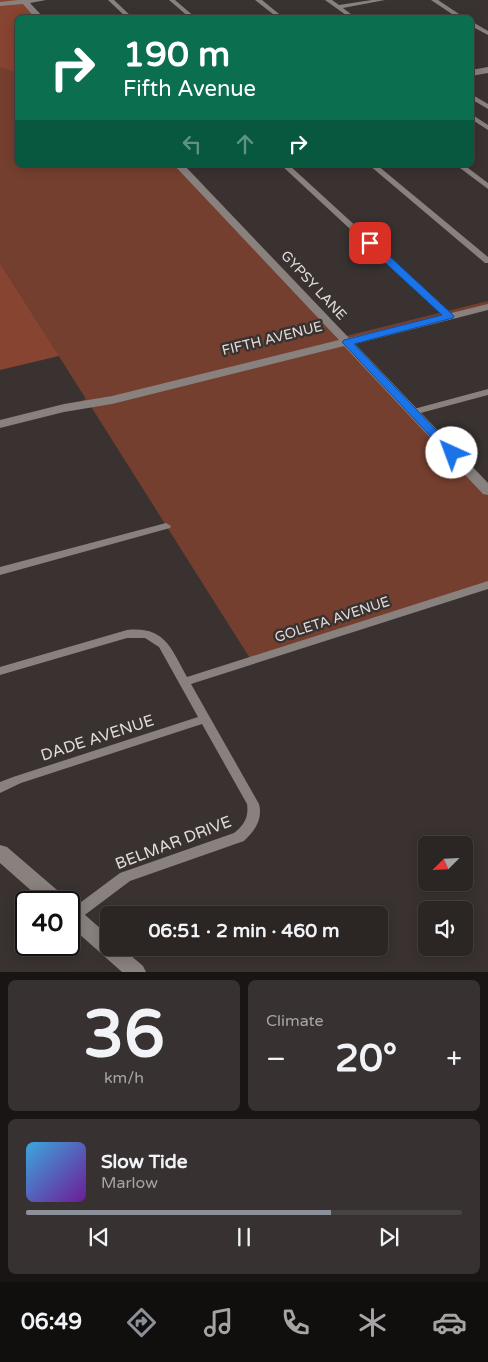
<!DOCTYPE html>
<html lang="en">
<head>
<meta charset="utf-8">
<style>
  :root { --surface:#2b2624; --page:#373231; --text:#f1f3f6; --muted:#a6a5a6; --line:#474341; --accent:#8c9099 }
  body { margin:0; font-family:"Varela Round",sans-serif; background:var(--page); color:var(--text); height:100vh; display:flex; flex-direction:column; font-size:19px; white-space:nowrap }
  * { box-sizing:border-box; margin:0 }
  p { font-size:16px; color:var(--muted) }
  .icon { flex:none; width:28px; height:28px; fill:none; stroke:currentColor; stroke-width:2; stroke-linecap:round; stroke-linejoin:round }
  .map { position:relative; height:972px; overflow:hidden }
  .details { display:flex; flex-direction:column; gap:8px; padding:8px; background:#181514; flex:1 }
  .details>* { flex:none }
  .banner { position:absolute; left:15px; top:15px; width:459px; height:152px; border-radius:8px; box-shadow:0 2px 12px #0003,0 0 0 1px var(--line); background:#0b6e4f; color:#fff; overflow:hidden }
  .needle { width:32px; rotate:246deg }
  .controls { position:absolute; left:418px; top:836px; display:grid; gap:10px }
  .controls a { display:grid; place-items:center; width:55px; height:55px; border-radius:8px; background:var(--surface); box-shadow:0 2px 12px #0003,0 0 0 1px var(--line); font-size:25px }
  .speed { position:absolute; left:15px; top:891px; display:flex; gap:10px; font-size:25px; font-weight:700; text-align:center }
  .speed>* { display:grid; place-content:center; width:65px; height:65px; border-radius:50%; background:var(--surface); box-shadow:0 2px 12px #0003,0 0 0 1px var(--line); line-height:1 }
  .speed .limit { border:2px solid #111; border-radius:8px; background:#fff; color:#111 }
  .pin { position:absolute; display:grid; place-items:center; width:42px; height:42px; color:#fff; margin:-21px; border-radius:10px; box-shadow:0 2px 8px #0006 }
  .me { position:absolute; width:55px; margin:-28px; rotate:317deg; stroke-linejoin:round; filter:drop-shadow(0 0 4px #0008) }
  .turn { display:flex; align-items:center; gap:18px; height:105px; padding:0 25px; font-size:22px }
  .turn .icon { width:65px; height:65px; stroke-width:2.5 }
  .turn b { display:block; font-size:35px; line-height:42px }
  .lanes { display:flex; align-items:center; height:48px; padding:0 25px; background:#0003; justify-content:center; gap:25px; direction:ltr }
  .lanes .off { opacity:.35 }
  .big { font-size:38px; font-weight:700; line-height:1.1 }
  .details .card { flex:1; display:flex; flex-direction:column; justify-content:center; gap:8px; min-width:0; padding:0 18px; border-radius:8px; background:var(--page) }
  .details .dial { align-items:center; gap:0 }
  .dial b { font-size:65px; line-height:1 }
  .song { display:flex; align-items:center; gap:15px }
  .cover { width:60px; height:60px; border-radius:8px; background:linear-gradient(135deg,hsl(200 70% 55%),hsl(280 70% 35%)) }
  .played { height:5px; border-radius:2px; background:linear-gradient(90deg,var(--accent) 70%,var(--line) 70%) }
  .keys { display:flex; justify-content:space-around; direction:ltr }
  .heat { display:flex; justify-content:space-between; align-items:center; font-size:28px; direction:ltr }
  .details .tiles { flex:1; display:grid; gap:8px; grid-template-columns:1fr 1fr }
  .card:last-child { grid-column:span 2 }
  .trip { position:absolute; left:100px; top:906px; width:288px; height:50px; border-radius:8px; background:var(--surface); box-shadow:0 2px 12px #0003,0 0 0 1px var(--line); font-weight:700; line-height:50px; text-align:center }
  .menu { display:flex; height:80px; justify-content:space-around; align-items:center; background:#110f0e; color:var(--muted) }
  .menu .icon { width:35px; height:35px }
  .menu .on { color:var(--accent) }
  .menu b { font-size:22px; color:var(--text) }
  .map>svg:first-child { display:block }
  .green { fill:#753f2f }
  .forest { fill:#874430 }
  .lines { fill:none; stroke-linecap:round; stroke-linejoin:round }
  .street { fill:#89817e; fill-rule:evenodd }
  .secondary { fill:#89817e; fill-rule:evenodd }
  .route { fill:#1a73e8; stroke:#114b97 }
  .labels { text-anchor:middle; stroke-width:5; stroke-linejoin:round; paint-order:stroke }
  .street-label { font-size:14px; fill:#e1dcdb; stroke:#393230 }
  .near-street-label { font-size:16px; fill:#e1dcdb; stroke:#393230 }
</style>
</head>
<body>
<div class="map">
<svg width="488" height="972" viewBox="0 0 488 972">
  <rect width="100%" height="100%" fill="#393230"/>
  <path class="green" d="M18,18V165H179L342,337L488,301V307L348,342L488,491V585L251,660L90,405L79,402L86,399L0,263V51Z"/>
  <path class="forest" d="M0,0H23L40,17L18,18L17,39L11,40L17,41V73L0,67Z
    M0,263L59,356L0,370Z"/>
  <g class="lines">
    <path class="street" d="M108,0H114L133,18H127Z
      M169,0H175L196,18H190Z
      M255,0H262L284,18H278Z
      M325,0H332L339,5L372,0H385L343,8L356,18H350Z
      M431,0H438L465,18H458Z
      M471,21L488,31V35L471,26Z
      M471,94L488,104V109L471,99Z
      M471,114L488,125V130L471,119Z
      M281,165H289L452,314V318H446Z
      M369,165H377L488,257V263H485Z
      M456,165H464L488,183V189Z
      M488,389V395L413,415L408,412L410,410Z
      M166,523L171,526L170,528L0,575V567Z
      M488,581V589L191,684L259,804C263,819 255,831 244,841L130,881L78,920L73,922L69,920V911L120,873L234,833C244,825 249,817 247,804L202,724L21,783L0,793V782L13,777L198,717L159,647L145,638H127L0,675V667L127,630C165,626 171,648 187,677Z"/>
    <path class="secondary" d="M18,0H46L30,3L44,18H35L23,4L0,6V2Z
      M488,67V73L471,76V70Z
      M174,165H184L349,338L488,304V310L355,344L488,483V495L483,494L344,346L112,404L64,412L0,428V420L64,404L112,396L339,340Z
      M0,845L7,847L64,896L66,902H44L0,863Z
      M69,905L76,907L109,936V948H122L143,966L146,972H122L69,925Z"/>
  </g>
  <path class="route" d="M370,240L373,241L454,316L453,318L354,344L456,451L457,453L456,455H448L342,342L344,340L442,315L366,245L365,243Z"/>
  <g class="labels">
    <g class="street-label">
      <text transform="translate(314 285) rotate(47)" y="5">GYPSY LANE</text>
      <text transform="translate(272 338) rotate(-14)" y="5">FIFTH AVENUE</text>
      <text transform="translate(332 619) rotate(-18)" y="5">GOLETA AVENUE</text>
    </g>
    <g class="near-street-label">
      <text transform="translate(97 737) rotate(-18)" y="6">DADE AVENUE</text>
      <text transform="translate(173 842) rotate(-21)" y="6">BELMAR DRIVE</text>
    </g>
  </g>
</svg>
<div class="controls">
<a><svg class="needle" viewBox="-14 -14 28 28"><path d="M0-13l5 13h-10z" fill="#e53935"/><path d="M0 13l5-13h-10z" fill="#a6a5a6"/></svg></a>
<a><svg class="icon" aria-label="sound" viewBox="0 0 24 24"><path d="M4 9h4l5-4v14l-5-4H4zM17 9q2 3 0 6"/></svg></a>
</div>
<div class="speed"><div class="limit">40</div></div>
<div class="pin" style="left:370px;top:243px;background:#d93025"><svg class="icon" aria-label="arrive" viewBox="0 0 24 24"><path d="M6 21V4h12l-3 4 3 4H6"/></svg></div>
<svg class="me" style="left:452px;top:453px" viewBox="-20 -20 40 40"><circle r="19" fill="#fff"/><path d="M0-13L10 11 0 6-10 11z" fill="#1a73e8"/></svg>
<div class="trip">06:51 · 2 min · 460 m</div>
<div class="banner">
<div class="turn"><svg class="icon" aria-label="right" viewBox="0 0 24 24"><path d="M7 20v-9h11M14 6l5 5-5 5"/></svg><div><b>190 m</b>Fifth Avenue</div></div>
<div class="lanes"><svg class="icon off" aria-label="left" viewBox="0 0 24 24"><path d="M17 20v-9H6M10 6l-5 5 5 5"/></svg><svg class="icon off" aria-label="ahead" viewBox="0 0 24 24"><path d="M12 20V5M6 11l6-6 6 6"/></svg><svg class="icon" aria-label="right" viewBox="0 0 24 24"><path d="M7 20v-9h11M14 6l5 5-5 5"/></svg></div>
</div>
</div>
<section class="details">
<div class="tiles">
<div class="card dial"><b>36</b><p>km/h</p></div>
<div class="card"><p>Climate</p>
<div class="heat"><a>−</a><b class="big">20°</b><a>+</a></div>
</div>
<div class="card">
<div class="song"><i class="cover"></i><div><b>Slow Tide</b><p>Marlow</p></div></div>
<div class="played"></div>
<div class="keys"><svg class="icon" aria-label="previous" viewBox="0 0 24 24"><path d="M18 5L8 12l10 7zM5 5v14"/></svg><svg class="icon" aria-label="pause" viewBox="0 0 24 24"><path d="M8 5v14M16 5v14"/></svg><svg class="icon" aria-label="next" viewBox="0 0 24 24"><path d="M6 5l10 7-10 7zM19 5v14"/></svg></div>
</div>
</div>
</section>
<nav class="menu">
<b>06:49</b>
<svg class="icon on" aria-label="directions" viewBox="0 0 24 24"><path d="M12 3l9 9-9 9-9-9zM9 14v-3h6M13 9l2 2-2 2"/></svg>
<svg class="icon" aria-label="music" viewBox="0 0 24 24"><path d="M9 18V5l10-2v13"/><circle cx="6" cy="18" r="3"/><circle cx="16" cy="16" r="3"/></svg>
<svg class="icon" aria-label="phone" viewBox="0 0 24 24"><path d="M5 4h4l2 5-3 2q2 4 5 5l2-3 5 2v4C11 20 4 13 5 4z"/></svg>
<svg class="icon" aria-label="climate" viewBox="0 0 24 24"><path d="M12 3v18M4 7l16 10M4 17L20 7"/></svg>
<svg class="icon" aria-label="car" viewBox="0 0 24 24"><path d="M5 17H2v-5l4-1 3-4h7l3 4 3 1v5h-3M9 17h6M6 11h13"/><circle cx="7" cy="17" r="2"/><circle cx="17" cy="17" r="2"/></svg>
</nav>
</body>
</html>
